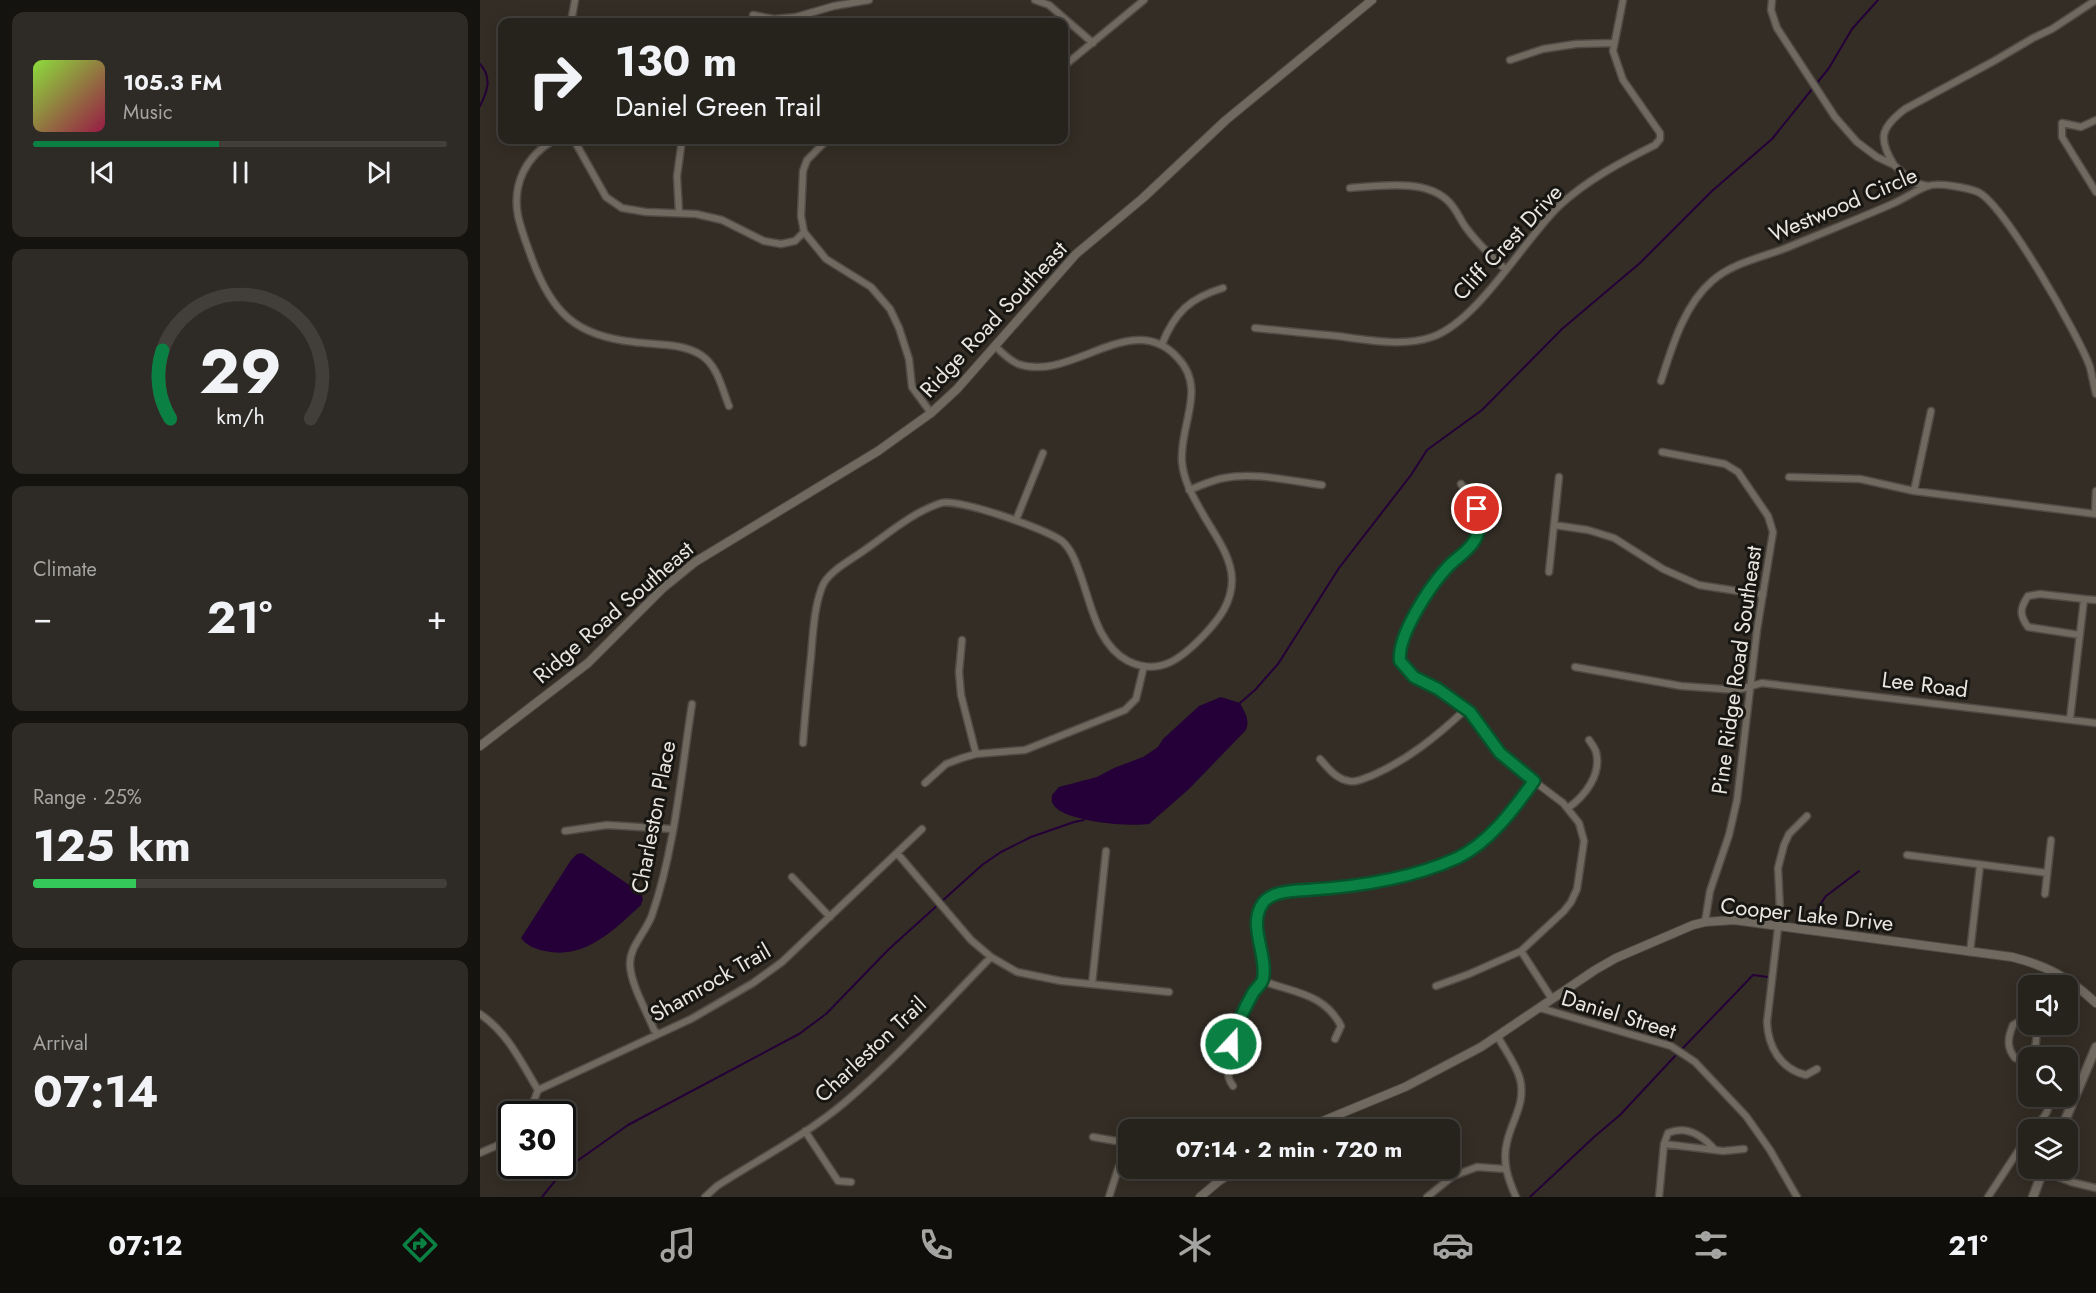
<!DOCTYPE html>
<html lang="en">
<head>
<meta charset="utf-8">
<style>
  :root { --surface:#26221c; --page:#2e2a25; --text:#f1f3f6; --muted:#a4a4a3; --line:#423f3b; --accent:#0b8043 }
  body { margin:0; font-family:Jost,sans-serif; background:var(--page); color:var(--text); height:100vh; display:flex; flex-direction:column; font-size:22px; white-space:nowrap }
  * { box-sizing:border-box; margin:0 }
  p { font-size:20px; color:var(--muted) }
  .icon { flex:none; width:33px; height:33px; fill:none; stroke:currentColor; stroke-width:2; stroke-linecap:round; stroke-linejoin:round }
  .map { position:relative; flex:1; overflow:hidden }
  .side { display:flex; flex-direction:column; gap:12px; padding:12px; background:#15130f; width:480px }
  .side>* { flex:none }
  .hud { position:absolute; left:18px; top:18px; width:570px; height:126px; border-radius:12px; box-shadow:0 3px 15px #0003,0 0 0 2px var(--line); background:#26221c; color:var(--text); overflow:hidden }
  .tools { position:absolute; left:1538px; top:975px; display:grid; gap:12px }
  .tools a { display:grid; place-items:center; width:60px; height:60px; border-radius:12px; background:var(--surface); box-shadow:0 3px 15px #0003,0 0 0 2px var(--line); font-size:30px }
  .speed { position:absolute; left:18px; top:1101px; display:flex; gap:12px; font-size:30px; font-weight:700; text-align:center }
  .speed>* { display:grid; place-content:center; width:78px; height:78px; border-radius:50%; background:var(--surface); box-shadow:0 3px 15px #0003,0 0 0 2px var(--line); line-height:1 }
  .speed .limit { border:3px solid #111; border-radius:9px; background:#fff; color:#111 }
  .pin { position:absolute; display:grid; place-items:center; width:51px; height:51px; color:#fff; margin:-26px; border:3px solid #fff; border-radius:50%; box-shadow:0 2px 6px #0007 }
  .me { position:absolute; width:66px; margin:-33px; rotate:21deg; stroke-linejoin:round; filter:drop-shadow(0 0 4px #0008) }
  .turn { display:flex; align-items:center; gap:21px; height:126px; padding:0 18px; font-size:27px }
  .turn .icon { width:78px; height:78px; stroke-width:2.5 }
  .turn b { display:block; font-size:42px; line-height:51px }
  .big { font-size:45px; font-weight:700; line-height:1.1 }
  .side .tile { flex:1; display:flex; flex-direction:column; justify-content:center; gap:9px; min-width:0; padding:0 21px; border-radius:12px; background:var(--page) }
  .side .dial { align-items:center; gap:0 }
  .dial svg { height:156px; overflow:visible; fill:none; stroke:var(--line); stroke-width:7; stroke-linecap:round; text-anchor:middle }
  .dial text { fill:var(--text); stroke:none }
  .song { display:flex; align-items:center; gap:18px }
  .cover { width:72px; height:72px; border-radius:9px; background:linear-gradient(135deg,hsl(90 70% 55%),hsl(340 70% 35%)) }
  .played { height:6px; border-radius:3px; background:linear-gradient(90deg,var(--accent) 45%,var(--line) 45%) }
  .keys { display:flex; justify-content:space-around; direction:ltr }
  .heat { display:flex; justify-content:space-between; align-items:center; font-size:33px; direction:ltr }
  .charge { height:9px; border-radius:4px; background:linear-gradient(90deg,#34c759 25%,var(--line) 0) }
  .trip { position:absolute; left:638px; top:1119px; width:342px; height:60px; border-radius:12px; background:var(--surface); box-shadow:0 3px 15px #0003,0 0 0 2px var(--line); font-weight:700; line-height:60px; text-align:center }
  .menu { display:flex; height:96px; justify-content:space-around; align-items:center; background:#0f0e0b; color:var(--muted) }
  .menu .icon { width:42px; height:42px }
  .menu .active { color:var(--accent) }
  .menu b { font-size:27px; color:var(--text) }
  main { display:flex; flex:1; min-height:0 }
  .map>svg:first-child { display:block }
  .water { fill:#250038 }
  .lines { fill:none; stroke-linecap:round; stroke-linejoin:round }
  .stream { stroke:#250038; stroke-width:2 }
  .minor-casing { stroke:#504b45; stroke-width:9 }
  .tertiary-casing { stroke:#504b45; stroke-width:10 }
  .secondary-casing { stroke:#504b45; stroke-width:11 }
  .minor { stroke:#706960; stroke-width:6 }
  .tertiary { stroke:#706960; stroke-width:8 }
  .secondary { stroke:#706960; stroke-width:8 }
  .route-casing { stroke:#07532c; stroke-width:15 }
  .route { stroke:#0b8043; stroke-width:10 }
  .labels { text-anchor:middle; stroke-width:6; stroke-linejoin:round; paint-order:stroke }
  .street-label { font-size:22px; fill:#e9e5e0; stroke:#181612 }
</style>
</head>
<body>
<main>
<section class="side">
<div class="tile">
<div class="song"><i class="cover"></i><div><b>105.3 FM</b><p>Music</p></div></div>
<div class="played"></div>
<div class="keys"><svg class="icon" aria-label="previous" viewBox="0 0 24 24"><path d="M18 5L8 12l10 7zM5 5v14"/></svg><svg class="icon" aria-label="pause" viewBox="0 0 24 24"><path d="M8 5v14M16 5v14"/></svg><svg class="icon" aria-label="next" viewBox="0 0 24 24"><path d="M6 5l10 7-10 7zM19 5v14"/></svg></div>
</div>
<div class="tile dial"><svg viewBox="0 0 100 80">
<path d="M14 69A42 42 0 1 1 86 69"/>
<path d="M14 69A42 42 0 0 1 10 34" stroke="#0b8043"/>
<text x="50" y="56" font-size="32" font-weight="700">29</text>
<text x="50" y="72" font-size="11">km/h</text>
</svg></div>
<div class="tile"><p>Climate</p>
<div class="heat"><a>−</a><b class="big">21°</b><a>+</a></div>
</div>
<div class="tile"><p>Range · 25%</p><b class="big">125 km</b><div class="charge"></div></div>
<div class="tile"><p>Arrival</p><b class="big">07:14</b></div>
</section>
<div class="map">
<svg width="1616" height="1197" viewBox="0 0 1616 1197">
  <rect width="100%" height="100%" fill="#332d25"/>
  <path class="water" d="M741,697L760,703C765,713 770,719 766,730L709,789L669,824C652,827 582,822 573,804C571,801 572,798 572,795L579,787L617,777L634,768L663,757L678,747L683,739L719,706Z
    M102,853L161,893L163,899L161,905C134,930 105,960 65,951C55,949 47,946 41,938L91,860L97,854Z"/>
  <g class="lines">
    <path class="stream" d="M0,64C12,78 8,90 0,106
      M760,703L775,690L798,664L859,568L931,475L947,450L1002,410L1082,329L1160,263L1232,191L1292,139L1349,68L1372,29L1398,0
      M1330,919L1346,896L1379,871
      M1202,1049L1273,975L1288,977
      M62,1197L83,1171L148,1125L319,1034L346,1014L409,949L502,865L521,852L551,837L594,822L604,820
      M1050,1197L1114,1137L1140,1115L1195,1056"/>
    <g class="minor-casing">
      <path id="minor" d="M555,0L569,5L613,43
        M1292,0L1291,10L1297,28L1355,117L1377,142L1397,157L1414,165L1434,183L1448,186
        M273,15L294,19L316,17L354,6L389,0
        M91,22L95,0
        M1030,60L1063,49L1096,44L1134,43
        M584,66L664,0
        M1616,120L1601,127L1582,123V137L1616,192
        M74,140C46,156 32,184 38,216C41,230 47,245 52,259C72,313 96,336 154,342C176,345 202,343 221,355C238,366 242,389 249,406
        M94,140L126,197L142,208L166,212L216,214L242,220L284,241L301,244L315,241L324,232
        M347,140L327,160L323,171L321,216L324,232L346,259L391,287L410,309L419,328L429,359L432,387L451,413
        M438,140L446,141L471,140
        M1414,165C1398,139 1400,128 1425,109L1514,61L1553,38L1572,29L1616,0
        M870,188C899,186 947,178 969,202C977,210 980,220 987,229C998,244 1012,257 1026,270
        M199,213L197,176L202,140
        M775,328C802,331 829,333 857,336C887,340 923,347 952,337C998,321 1043,241 1079,206C1107,180 1141,162 1175,145L1180,139V133L1143,80L1133,51L1143,0
        M682,344C695,312 710,298 743,288
        M1181,381C1192,347 1204,305 1232,281C1253,262 1285,257 1311,246C1344,232 1378,219 1412,204C1424,199 1436,190 1448,186C1458,182 1488,188 1498,192C1524,204 1599,336 1610,367C1612,376 1614,385 1616,394
        M1182,452L1245,464L1258,472L1288,516L1293,532L1277,630L1257,800L1249,835L1230,891L1225,922
        M1309,477L1380,479L1434,491L1616,514
        M709,490C720,486 732,480 744,478C775,472 811,481 842,485
        M1434,491L1451,411
        M1615,514L1616,491
        M536,520L563,453
        M1074,525L1108,530L1134,538L1183,569L1219,585L1283,595
        M1069,572L1079,477
        M1600,635L1548,627C1539,615 1540,608 1548,596L1560,594L1604,599
        M482,640L479,672L481,695L496,754
        M1095,667L1201,686L1257,690L1282,683L1616,723
        M1590,719L1604,599L1616,600
        M323,743C325,714 328,685 331,656C333,633 334,608 342,587C348,571 373,559 386,549C409,533 433,512 461,503C478,498 566,529 582,541C591,549 595,560 599,571C611,602 616,644 648,661C680,677 703,657 724,635C739,619 752,603 752,579C751,556 735,535 724,516C714,498 704,483 702,462C699,424 728,389 697,357C651,308 591,383 538,364C529,360 522,353 515,346
        M840,759C848,768 856,779 869,781C876,783 884,778 891,776C928,760 957,736 986,709
        M445,783L466,764L482,758L496,754L545,750L645,710L656,699L664,666
        M1088,808C1105,796 1122,774 1116,752C1115,748 1111,743 1109,740
        M1327,816L1309,834L1304,845L1298,868L1300,911L1287,1022C1288,1046 1300,1069 1326,1075L1337,1069
        M85,831L127,825L192,829
        M417,853L491,940L511,957L537,972L581,981L689,992
        M1427,855L1567,873
        M312,877L350,917
        M1565,894L1571,840
        M1041,951L1072,999
        M1490,952L1500,865
        M783,981C814,993 844,993 861,1026L855,1039
        M612,984L626,851
        M956,986L989,974L1041,951L1084,911L1091,902L1097,889L1104,841L1099,823L1083,803L1035,767L1020,753L986,709L959,689L934,677L920,661C916,636 948,589 964,571C978,554 1005,542 1000,515C998,504 987,493 981,484
        M1060,1008L1191,1046L1215,1062L1266,1116L1290,1150L1317,1197
        M0,1014C28,1033 41,1062 58,1090
        M1548,1022H1538L1533,1025C1528,1037 1526,1047 1535,1058L1548,1061
        M178,1034L174,1030C167,1012 151,985 150,965C149,947 166,932 172,915C195,848 201,774 212,704
        M1018,1037C1025,1050 1036,1064 1040,1079C1046,1103 1032,1120 1027,1142C1022,1162 1028,1179 1036,1197
        M1551,1058C1556,1047 1560,1034 1552,1024
        M753,1086C736,1065 762,1012 774,992C779,983 784,980 783,968C781,946 767,910 791,896C809,887 835,891 854,888C886,883 917,877 948,868C959,865 972,862 982,856C1013,837 1033,810 1054,781
        M49,1114L58,1090L211,1019L273,983L302,962L442,829
        M1553,1130C1561,1120 1574,1109 1567,1096
        M325,1131L358,1181L371,1182
        M613,1137L648,1143
        M1184,1144L1243,1151L1264,1149
        M0,1153L16,1146L32,1136
        M1563,1171L1591,1182L1616,1188
        M225,1197L237,1186C279,1159 326,1135 364,1103C417,1058 463,1006 511,957
        M629,1197L638,1169L648,1148
        M947,1197L973,1176L997,1167L1025,1169
        M1179,1197L1184,1144L1188,1133C1207,1125 1223,1136 1235,1150
        M1508,1197L1548,1136"/>
    </g>
    <g class="tertiary-casing">
      <path id="tertiary" d="M0,746L108,663L183,588L215,562L398,451L451,413L477,389L596,254L663,198L746,120L892,0
        M821,1130L925,1087L1001,1047L1115,970L1136,958L1213,925L1225,922L1254,920L1532,957C1568,966 1589,978 1616,1003
        M720,1197L739,1181L758,1168"/>
    </g>
    <g class="secondary-casing">
      <path id="secondary" d="M1581,1130L1616,1047
        M1553,1197L1564,1168"/>
    </g>
    <use href="#minor" class="minor"/>
    <use href="#tertiary" class="tertiary"/>
    <use href="#secondary" class="secondary"/>
  </g>
  <g class="lines">
    <g class="route-casing">
      <path id="route" d="M751,1044C756,1026 764,1009 773,993C776,988 782,984 783,979C788,954 767,925 783,903C792,891 813,891 826,890C876,887 931,879 977,858C1009,843 1034,809 1054,781L1020,753L990,712L958,689L934,677L920,661C917,636 949,588 965,570C973,560 985,554 992,544C1000,534 1002,520 997,509"/>
    </g>
    <use href="#route" class="route"/>
  </g>
  <g class="labels">
    <g class="street-label">
      <text transform="translate(1363 204) rotate(-23)" y="8">Westwood Circle</text>
      <text transform="translate(1027 242) rotate(-47)" y="8">Cliff Crest Drive</text>
      <text transform="translate(513 319) rotate(-47)" y="8">Ridge Road Southeast</text>
      <text transform="translate(133 612) rotate(-41)" y="8">Ridge Road Southeast</text>
      <text transform="translate(1256 670) rotate(-82)" y="8">Pine Ridge Road Southeast</text>
      <text transform="translate(1445 684) rotate(7)" y="8">Lee Road</text>
      <text transform="translate(173 817) rotate(-79)" y="8">Charleston Place</text>
      <text transform="translate(1327 914) rotate(6)" y="8">Cooper Lake Drive</text>
      <text transform="translate(230 982) rotate(-30)" y="8">Shamrock Trail</text>
      <text transform="translate(1139 1014) rotate(17)" y="8">Daniel Street</text>
      <text transform="translate(390 1049) rotate(-43)" y="8">Charleston Trail</text>
    </g>
  </g>
</svg>
<div class="tools">
<a><svg class="icon" aria-label="sound" viewBox="0 0 24 24"><path d="M4 9h4l5-4v14l-5-4H4zM17 9q2 3 0 6"/></svg></a>
<a><svg class="icon" aria-label="search" viewBox="0 0 24 24"><circle cx="10" cy="10" r="6"/><path d="M15 15l6 6"/></svg></a>
<a><svg class="icon" aria-label="layers" viewBox="0 0 24 24"><path d="M12 4l9 5-9 5-9-5zM3 14l9 5 9-5"/></svg></a>
</div>
<div class="speed"><div class="limit">30</div></div>
<div class="pin" style="left:997px;top:509px;background:#d93025"><svg class="icon" aria-label="arrive" viewBox="0 0 24 24"><path d="M6 21V4h12l-3 4 3 4H6"/></svg></div>
<svg class="me" style="left:751px;top:1044px" viewBox="-20 -20 40 40"><circle r="17" fill="#0b8043" stroke="#fff" stroke-width="3"/><path d="M0-11L8 9 0 5-8 9z" fill="#fff"/></svg>
<div class="trip">07:14 · 2 min · 720 m</div>
<div class="hud">
<div class="turn"><svg class="icon" aria-label="right" viewBox="0 0 24 24"><path d="M7 20v-9h11M14 6l5 5-5 5"/></svg><div><b>130 m</b>Daniel Green Trail</div></div>
</div>
</div>
</main>
<nav class="menu">
<b>07:12</b>
<svg class="icon active" aria-label="directions" viewBox="0 0 24 24"><path d="M12 3l9 9-9 9-9-9zM9 14v-3h6M13 9l2 2-2 2"/></svg>
<svg class="icon" aria-label="music" viewBox="0 0 24 24"><path d="M9 18V5l10-2v13"/><circle cx="6" cy="18" r="3"/><circle cx="16" cy="16" r="3"/></svg>
<svg class="icon" aria-label="phone" viewBox="0 0 24 24"><path d="M5 4h4l2 5-3 2q2 4 5 5l2-3 5 2v4C11 20 4 13 5 4z"/></svg>
<svg class="icon" aria-label="climate" viewBox="0 0 24 24"><path d="M12 3v18M4 7l16 10M4 17L20 7"/></svg>
<svg class="icon" aria-label="car" viewBox="0 0 24 24"><path d="M5 17H2v-5l4-1 3-4h7l3 4 3 1v5h-3M9 17h6M6 11h13"/><circle cx="7" cy="17" r="2"/><circle cx="17" cy="17" r="2"/></svg>
<svg class="icon" aria-label="filters" viewBox="0 0 24 24"><path d="M4 7h16M4 17h16"/><circle cx="9" cy="7" r="2"/><circle cx="15" cy="17" r="2"/></svg>
<b>21°</b>
</nav>
</body>
</html>
